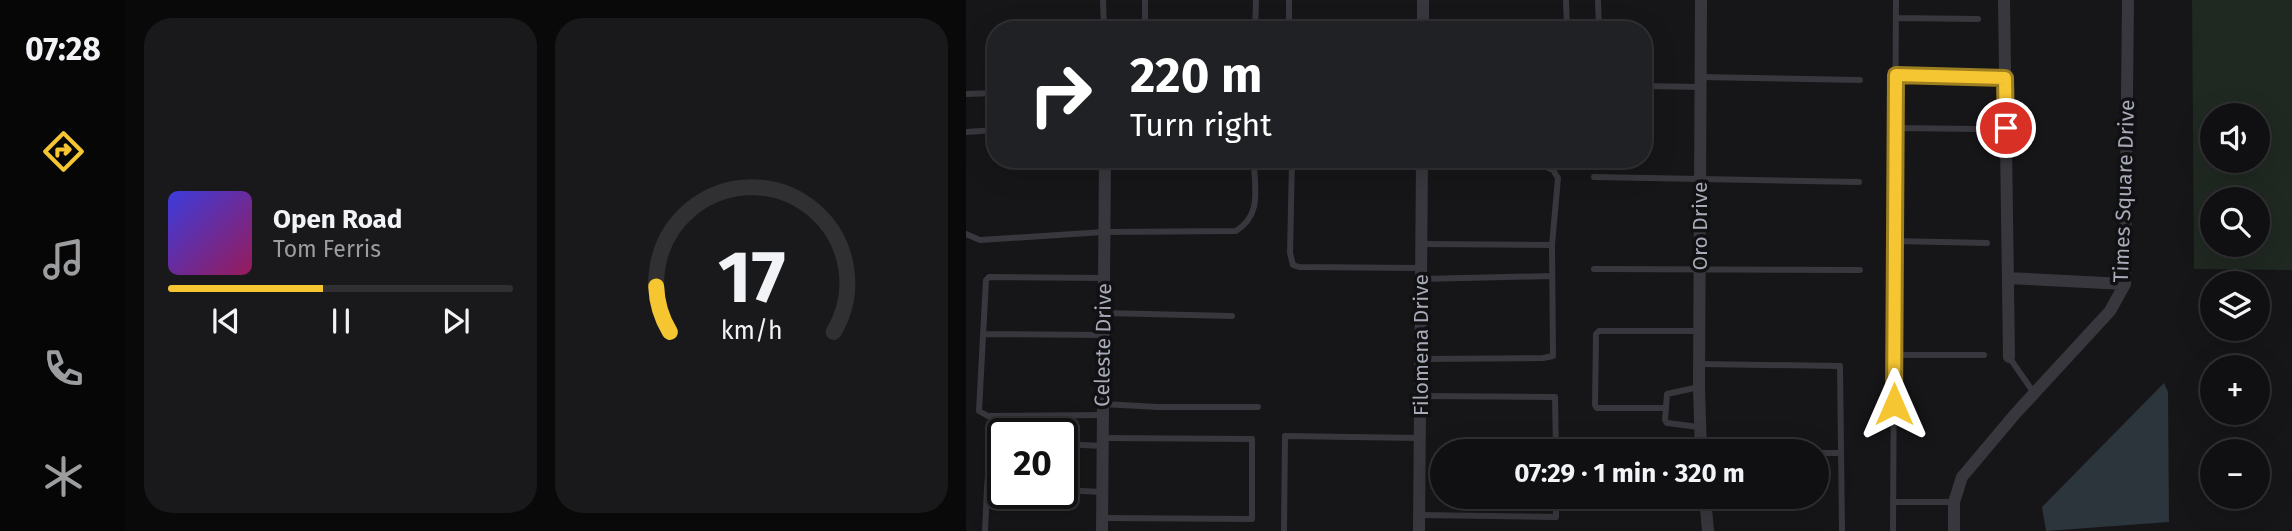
<!DOCTYPE html>
<html lang="en">
<head>
<meta charset="utf-8">
<style>
  :root { --surface:#101012; --page:#19191b; --text:#f1f3f6; --muted:#9c9d9f; --line:#303032; --accent:#f5c532 }
  body { margin:0; font-family:"Fira Sans",sans-serif; background:var(--page); color:var(--text); height:100vh; display:flex; flex-direction:column; font-size:26px; white-space:nowrap }
  * { box-sizing:border-box; margin:0 }
  p { font-size:23px; color:var(--muted) }
  .icon { flex:none; width:38px; height:38px; fill:none; stroke:currentColor; stroke-width:2; stroke-linecap:round; stroke-linejoin:round }
  .map { position:relative; flex:1; overflow:hidden }
  .drawer { display:flex; flex-direction:column; gap:18px; padding:18px; background:#09090a; width:840px }
  .drawer>* { flex:none }
  .banner { position:absolute; left:21px; top:21px; width:665px; height:147px; border-radius:28px; box-shadow:0 7px 28px #0002,0 0 0 2px var(--line); background:#202124; color:#fff; overflow:hidden }
  .tools { position:absolute; left:1234px; top:103px; display:grid; gap:14px }
  .tools a { display:grid; place-items:center; width:70px; height:70px; border-radius:50%; background:var(--surface); box-shadow:0 7px 28px #0002,0 0 0 2px var(--line); font-size:35px }
  .speed { position:absolute; left:21px; top:418px; display:flex; gap:14px; font-size:35px; font-weight:700; text-align:center }
  .speed>* { display:grid; place-content:center; width:91px; height:91px; border-radius:50%; background:var(--surface); box-shadow:0 7px 28px #0002,0 0 0 2px var(--line); line-height:1 }
  .speed .limit { border:4px solid #111; border-radius:10px; background:#fff; color:#111 }
  .pin { position:absolute; display:grid; place-items:center; width:60px; height:60px; color:#fff; margin:-30px; border:4px solid #fff; border-radius:50%; box-shadow:0 2px 7px #0007 }
  .me { position:absolute; width:77px; margin:-38px; rotate:0deg; stroke-linejoin:round; filter:drop-shadow(0 0 5px #0008) }
  .turn { display:flex; align-items:center; gap:24px; height:147px; padding:0 28px; font-size:32px }
  .turn .icon { width:91px; height:91px; stroke-width:2.5 }
  .turn b { display:block; font-size:49px; line-height:60px }
  .drawer .tile { flex:1; display:flex; flex-direction:column; justify-content:center; gap:10px; min-width:0; padding:0 24px; border-radius:28px; background:var(--page) }
  .drawer .dial { align-items:center; gap:0 }
  .dial svg { height:182px; overflow:visible; fill:none; stroke:var(--line); stroke-width:7; stroke-linecap:round; text-anchor:middle }
  .dial text { fill:var(--text); stroke:none }
  .song { display:flex; align-items:center; gap:21px }
  .cover { width:84px; height:84px; border-radius:10px; background:linear-gradient(135deg,hsl(240 70% 55%),hsl(330 70% 35%)) }
  .played { height:7px; border-radius:4px; background:linear-gradient(90deg,var(--accent) 45%,var(--line) 45%) }
  .keys { display:flex; justify-content:space-around; direction:ltr }
  .drawer .tiles { flex:1; display:grid; gap:18px; grid-template-columns:repeat(2,1fr) }
  .trip { position:absolute; left:464px; top:439px; width:399px; height:70px; border-radius:35px; background:var(--surface); box-shadow:0 7px 28px #0002,0 0 0 2px var(--line); font-weight:700; line-height:70px; text-align:center }
  main { display:flex; flex:1; min-height:0 }
  .dock { display:flex; flex-direction:column; width:126px; justify-content:space-around; align-items:center; background:#060607; color:var(--muted) }
  .dock .icon { width:49px; height:49px }
  .dock .active { color:var(--accent) }
  .dock b { font-size:32px; color:var(--text) }
  .map>svg:first-child { display:block }
  .green { fill:#202822; fill-rule:evenodd }
  .water { fill:#2c343c }
  .lines { fill:none; stroke-linecap:round; stroke-linejoin:round }
  .service { stroke:#37373d; stroke-width:6 }
  .minor { stroke:#37373d; stroke-width:12 }
  .route-casing { stroke:#9f8020; stroke-width:18 }
  .route { stroke:#f5c532; stroke-width:12 }
  .labels { text-anchor:middle; stroke-width:7; stroke-linejoin:round; paint-order:stroke }
  .street-label { font-size:21px; fill:#a8abb8; stroke:#111113 }
</style>
</head>
<body>
<main>
<nav class="dock">
<b>07:28</b>
<svg class="icon active" aria-label="directions" viewBox="0 0 24 24"><path d="M12 3l9 9-9 9-9-9zM9 14v-3h6M13 9l2 2-2 2"/></svg>
<svg class="icon" aria-label="music" viewBox="0 0 24 24"><path d="M9 18V5l10-2v13"/><circle cx="6" cy="18" r="3"/><circle cx="16" cy="16" r="3"/></svg>
<svg class="icon" aria-label="phone" viewBox="0 0 24 24"><path d="M5 4h4l2 5-3 2q2 4 5 5l2-3 5 2v4C11 20 4 13 5 4z"/></svg>
<svg class="icon" aria-label="climate" viewBox="0 0 24 24"><path d="M12 3v18M4 7l16 10M4 17L20 7"/></svg>
</nav>
<section class="drawer">
<div class="tiles">
<div class="tile">
<div class="song"><i class="cover"></i><div><b>Open Road</b><p>Tom Ferris</p></div></div>
<div class="played"></div>
<div class="keys"><svg class="icon" aria-label="previous" viewBox="0 0 24 24"><path d="M18 5L8 12l10 7zM5 5v14"/></svg><svg class="icon" aria-label="pause" viewBox="0 0 24 24"><path d="M8 5v14M16 5v14"/></svg><svg class="icon" aria-label="next" viewBox="0 0 24 24"><path d="M6 5l10 7-10 7zM19 5v14"/></svg></div>
</div>
<div class="tile dial"><svg viewBox="0 0 100 80">
<path d="M14 69A42 42 0 1 1 86 69"/>
<path d="M14 69A42 42 0 0 1 8 49" stroke="#f5c532"/>
<text x="50" y="56" font-size="32" font-weight="700">17</text>
<text x="50" y="72" font-size="11">km/h</text>
</svg></div>
</div>
</section>
<div class="map">
<svg width="1326" height="531" viewBox="0 0 1326 531">
  <rect width="100%" height="100%" fill="#161618"/>
  <path class="green" d="M1226,0H1326V270L1228,269ZM1246,116H1292V161H1246ZM1246,200H1292V245H1246Z"/>
  <path class="water" d="M1198,383L1202,392L1203,522L1080,531L1076,507Z"/>
  <g class="lines">
    <path class="service" d="M137,0L138,30
      M179,0V30
      M600,0L601,30
      M632,0L633,30
      M930,0L928,355H1018
      M930,18L1012,19
      M289,30L290,0
      M323,30V0
      M930,75L1039,78
      M735,77L894,80
      M677,86L735,87
      M0,94L30,93
      M930,128L1011,129
      M0,132L30,130
      M326,159L324,253L327,265L333,267L455,268
      M628,177L893,182
      M0,234L14,240L138,232L270,231C297,214 288,188 288,159
      M929,241L1021,243
      M455,244L586,245
      M628,269L894,270
      M455,279L586,276
      M138,313L266,316
      M17,334L138,335
      M1043,357L1068,393
      M455,359L577,358L587,356L586,245L592,178L587,170L580,167L456,166
      M733,364L874,366L876,531
      M733,387L701,394L699,420L701,423L733,427
      M454,396L589,397L590,452
      M137,404L192,407H292
      M699,408H631L629,405L630,334L633,331H733
      M137,415L22,416L13,411L20,280L23,277L138,278
      M96,444L137,446
      M850,453H874
      M21,488L25,440L37,441
      M96,490L136,492
      M927,502H988
      M453,515L590,517V497
      M136,518L286,519V439L137,438
      M19,531L21,488H37
      M318,531L319,436L453,438
      M927,531L928,355"/>
    <path class="minor" d="M1038,0L1043,357
      M457,30V0
      M1042,278L1159,284
      M735,452L733,387L735,0
      M739,497L742,531
      M136,531L139,159
      M453,531L456,159
      M988,531V502L996,477L1050,413L1144,311L1159,284L1162,0"/>
  </g>
  <g class="lines">
    <g class="route-casing">
      <path id="route" d="M928,404L930,75L1039,78L1040,128"/>
    </g>
    <use href="#route" class="route"/>
  </g>
  <g class="labels">
    <g class="street-label">
      <text transform="translate(1158 191) rotate(-88)" y="7">Times Square Drive</text>
      <text transform="translate(734 226) rotate(-90)" y="7">Oro Drive</text>
      <text transform="translate(137 345) rotate(-89)" y="7">Celeste Drive</text>
      <text transform="translate(455 345) rotate(-90)" y="7">Filomena Drive</text>
    </g>
  </g>
</svg>
<div class="tools">
<a><svg class="icon" aria-label="sound" viewBox="0 0 24 24"><path d="M4 9h4l5-4v14l-5-4H4zM17 9q2 3 0 6"/></svg></a>
<a><svg class="icon" aria-label="search" viewBox="0 0 24 24"><circle cx="10" cy="10" r="6"/><path d="M15 15l6 6"/></svg></a>
<a><svg class="icon" aria-label="layers" viewBox="0 0 24 24"><path d="M12 4l9 5-9 5-9-5zM3 14l9 5 9-5"/></svg></a>
<a>+</a>
<a>−</a>
</div>
<div class="speed"><div class="limit">20</div></div>
<div class="pin" style="left:1040px;top:128px;background:#d93025"><svg class="icon" aria-label="arrive" viewBox="0 0 24 24"><path d="M6 21V4h12l-3 4 3 4H6"/></svg></div>
<svg class="me" style="left:928px;top:404px" viewBox="-20 -20 40 40"><path d="M0-17L14 15 0 8-14 15z" fill="#f5c532" stroke="#fff" stroke-width="4"/></svg>
<div class="trip">07:29 · 1 min · 320 m</div>
<div class="banner">
<div class="turn"><svg class="icon" aria-label="right" viewBox="0 0 24 24"><path d="M7 20v-9h11M14 6l5 5-5 5"/></svg><div><b>220 m</b>Turn right</div></div>
</div>
</div>
</main>
</body>
</html>
